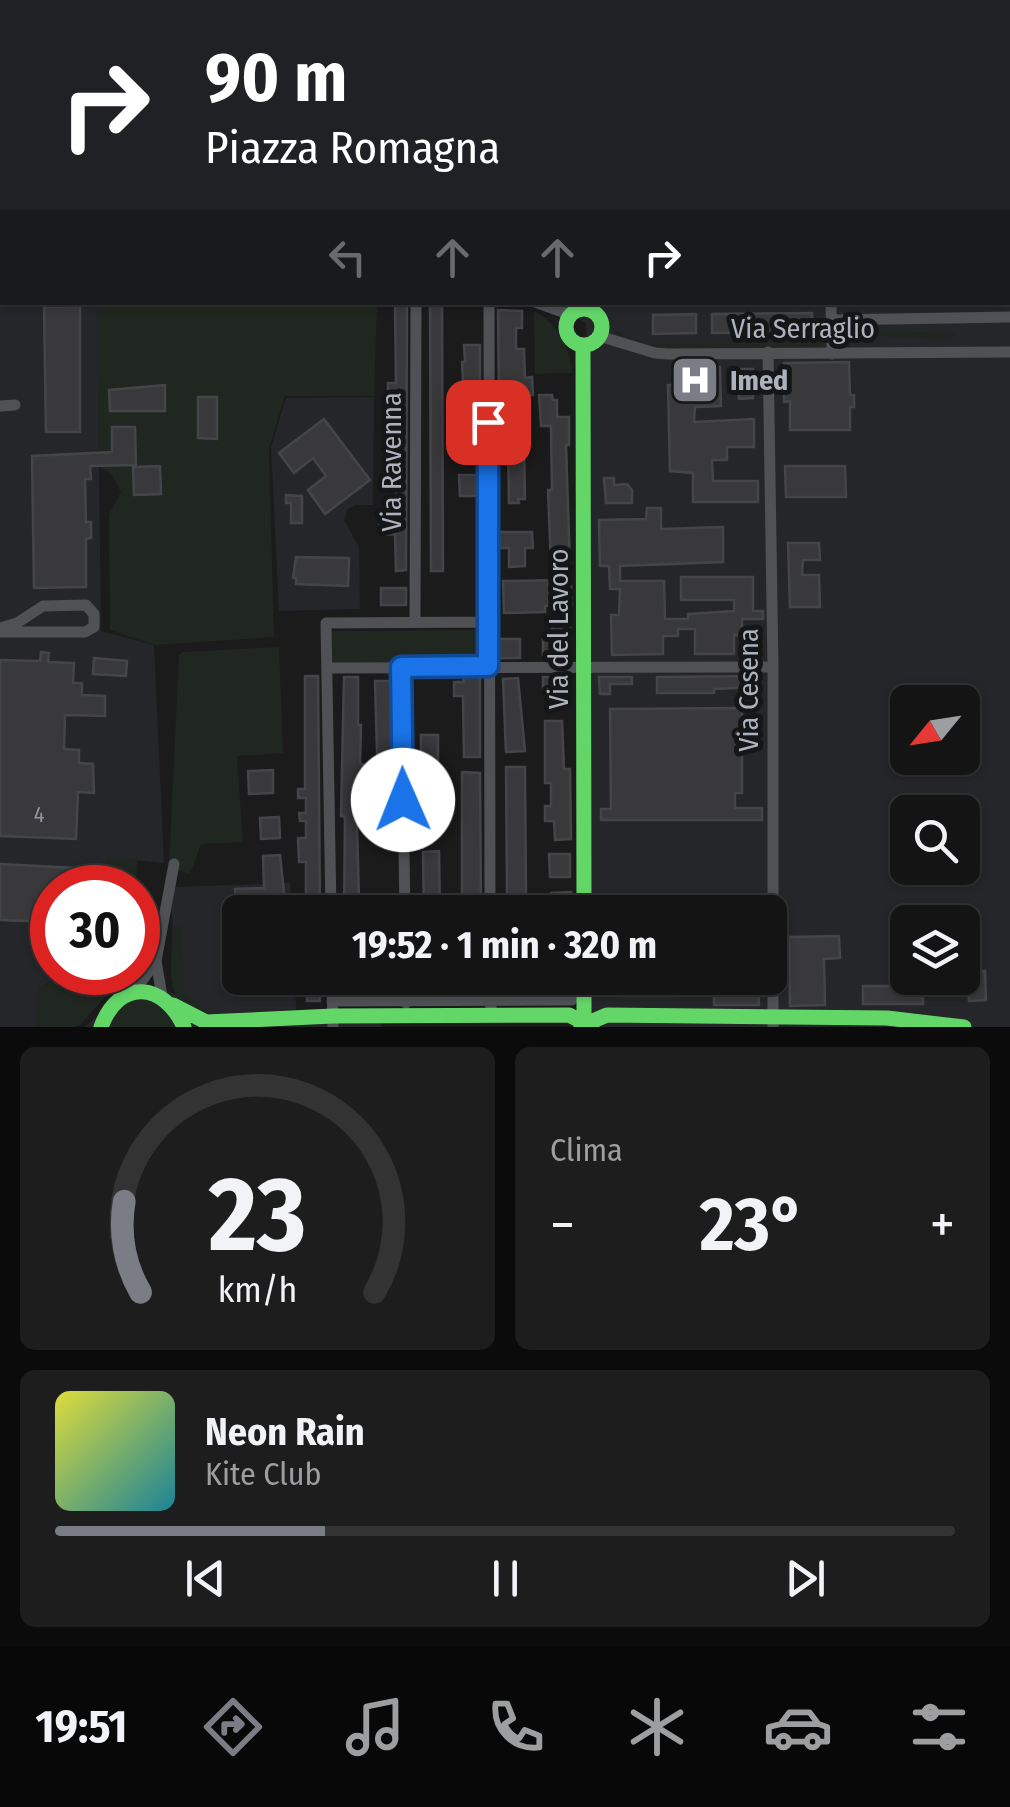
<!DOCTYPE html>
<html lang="it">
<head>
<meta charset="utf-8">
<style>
  :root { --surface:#141415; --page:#1d1d1e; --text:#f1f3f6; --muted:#9d9ea0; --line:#333334; --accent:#7a7d85 }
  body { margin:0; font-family:"Fira Sans Condensed",sans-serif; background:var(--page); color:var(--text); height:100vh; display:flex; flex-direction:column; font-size:38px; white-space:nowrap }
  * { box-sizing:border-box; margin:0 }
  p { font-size:32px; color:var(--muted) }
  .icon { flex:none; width:55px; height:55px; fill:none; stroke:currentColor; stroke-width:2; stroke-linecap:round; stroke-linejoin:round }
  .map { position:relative; height:1027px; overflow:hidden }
  .sheet { display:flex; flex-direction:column; gap:20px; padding:20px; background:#0b0b0c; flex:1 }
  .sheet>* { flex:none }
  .guide { position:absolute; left:0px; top:0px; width:1010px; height:305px; box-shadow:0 2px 8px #0004,0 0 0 2px var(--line); background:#202124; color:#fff; overflow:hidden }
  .needle { width:65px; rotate:240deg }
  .fabs { position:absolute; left:890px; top:685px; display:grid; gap:20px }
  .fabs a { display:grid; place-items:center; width:90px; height:90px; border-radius:15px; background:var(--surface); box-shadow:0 2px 8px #0004,0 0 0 2px var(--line); font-size:50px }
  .speed { position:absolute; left:30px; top:865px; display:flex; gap:20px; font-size:50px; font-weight:700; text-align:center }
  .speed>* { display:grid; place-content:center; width:130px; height:130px; border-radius:50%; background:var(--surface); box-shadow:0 2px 8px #0004,0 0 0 2px var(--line); line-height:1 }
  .speed .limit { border:15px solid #d22; background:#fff; color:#111 }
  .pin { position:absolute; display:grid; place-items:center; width:85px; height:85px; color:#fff; margin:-42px; border-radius:20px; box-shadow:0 5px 15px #0006 }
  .me { position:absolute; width:110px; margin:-55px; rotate:359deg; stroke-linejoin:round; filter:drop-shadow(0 0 8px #0008) }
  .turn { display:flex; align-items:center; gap:35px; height:210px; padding:0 40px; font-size:45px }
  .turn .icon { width:130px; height:130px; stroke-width:2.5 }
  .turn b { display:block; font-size:70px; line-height:85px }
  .lanes { display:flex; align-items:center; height:95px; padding:0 40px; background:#0003; justify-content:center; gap:50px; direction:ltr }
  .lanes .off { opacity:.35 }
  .big { font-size:75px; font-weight:700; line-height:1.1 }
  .sheet .widget { flex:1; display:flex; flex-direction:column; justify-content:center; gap:15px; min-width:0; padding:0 35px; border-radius:15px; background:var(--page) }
  .sheet .dial { align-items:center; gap:0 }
  .dial svg { height:260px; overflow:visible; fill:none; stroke:var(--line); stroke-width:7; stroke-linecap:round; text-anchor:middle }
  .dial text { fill:var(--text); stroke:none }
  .song { display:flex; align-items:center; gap:30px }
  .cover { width:120px; height:120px; border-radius:15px; background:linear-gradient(135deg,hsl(60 70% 55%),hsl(190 70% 35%)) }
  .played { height:10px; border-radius:5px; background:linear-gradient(90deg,var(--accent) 30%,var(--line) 30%) }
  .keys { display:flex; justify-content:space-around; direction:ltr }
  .heat { display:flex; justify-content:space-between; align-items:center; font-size:55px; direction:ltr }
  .sheet .tiles { flex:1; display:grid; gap:20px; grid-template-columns:1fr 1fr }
  .widget:last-child { grid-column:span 2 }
  .trip { position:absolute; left:222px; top:895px; width:565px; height:100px; border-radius:15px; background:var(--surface); box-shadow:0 2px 8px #0004,0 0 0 2px var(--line); font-weight:700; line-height:100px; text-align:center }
  .dock { display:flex; height:160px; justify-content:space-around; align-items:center; background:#080808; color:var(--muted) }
  .dock .icon { width:70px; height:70px }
  .dock .selected { color:var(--accent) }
  .dock b { font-size:45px; color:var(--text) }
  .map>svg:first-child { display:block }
  .built { fill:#252629; fill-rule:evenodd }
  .green { fill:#1f2720 }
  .building { fill:#39393c; stroke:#444548; stroke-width:2.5 }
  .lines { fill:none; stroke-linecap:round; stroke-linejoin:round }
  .street { stroke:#4f5155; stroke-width:11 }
  .fast { stroke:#63d668; stroke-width:15 }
  .slow { stroke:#ff974d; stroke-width:15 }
  .route-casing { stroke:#114b97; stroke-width:25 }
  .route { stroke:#1a73e8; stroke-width:18 }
  .labels { text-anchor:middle; stroke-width:10; stroke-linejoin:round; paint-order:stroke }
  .number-label { font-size:22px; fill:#90949d }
  .street-label { font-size:28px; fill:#adb2bd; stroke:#151618 }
  .poi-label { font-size:28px; font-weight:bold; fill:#adb2bd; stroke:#151618; text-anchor:start }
</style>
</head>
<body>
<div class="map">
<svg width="1010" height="1027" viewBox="0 0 1010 1027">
  <rect width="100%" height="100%" fill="#1b1b1c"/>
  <path class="built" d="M0,0H416L2,2V302L97,303L101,631L154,645L164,863L106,857V887L52,888V972L67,973L39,988L37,1027H0Z
    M772,0H1010V1027H588V978H770V912H587L589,501L586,323L559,309L538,303L1008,302V2ZM908,702H962V758H908ZM908,812H962V868H908ZM908,922H962V978H908Z
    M374,397L373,505H356L348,509L344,520L359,547L360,609L279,611L271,447L286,398Z
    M290,883L292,912H240V978H295L296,1010L204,1015L295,1025L381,1022V1027H85L127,989L150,985L178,995L174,991L171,887Z"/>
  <path class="green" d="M97,303H377L374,396H285L269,449L274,637L154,645L110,630L109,515L121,492L111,473L99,467Z
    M534,312C556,320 572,351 572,373L535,374Z
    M863,323V331L958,333L948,339L849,335V324Z
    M615,330L647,344H817L825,340L820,347L657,348L613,334Z
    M481,630V662L332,663L331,631Z
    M279,647L283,753L237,756L243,842L201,844L190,874L169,867L179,655L183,652Z
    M106,857L137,858L136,887H106Z
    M175,925L182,927L184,992L207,1012L217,1014C159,1012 170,964 175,925Z
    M138,947H148L140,972L105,997L81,1024L74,1027H37L39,988L67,973L138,972Z
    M416,978H482L481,991L417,990Z
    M146,997L166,1004L180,1027H112C116,1009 128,1000 146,997Z"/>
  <path class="building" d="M395,302H407L406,570L396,571L395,534L380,535L379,522L396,521V464H383V454H396L394,391H388V383H396Z
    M430,305H442L443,571H431Z
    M80,306V432H46L44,307Z
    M498,310L522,311V328H516V349H524L525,378L532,377L533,395L499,397Z
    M812,313L813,332L712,333V314Z
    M696,314V333L653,334V315Z
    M464,345H480V397H464L462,362H465Z
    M849,362L850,395H854V407H850V430H790V401L784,402V363Z
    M720,367L721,406L695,407L694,422L754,419V447H727V460H712L713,481H758V502H693V473L670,471L668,385H687V368Z
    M738,369H753V398L739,399Z
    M165,385V411H110L109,390Z
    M539,395H552L553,400H557V417H569V445H566L570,567L551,566L548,490H552L551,426H541Z
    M198,397H217V439L198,438Z
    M324,419L370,480L325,514L308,490L326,476L313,458L294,473L279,453Z
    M480,420V455H463V421Z
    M112,427H135L136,465L90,466L91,479H85L86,522H91V538L86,539V587L34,588L32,456L112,452Z
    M508,446H524L525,499H518L519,503H509Z
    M160,466L161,494L134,495L133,467Z
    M785,466H845L846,497H786Z
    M459,475H480V496H460Z
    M604,478H614V485L627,484L632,490V503H606Z
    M286,495L302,496V523H291V503H286Z
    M647,508H661V529L723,527V562L620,566V581H664L665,619H688V614L734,611V600H681V577H753V611H763V619H742V636L734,635V654H695V629H678V636H663V654L612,655L611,615H619L620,589H610L609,566H600L599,520L646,519Z
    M499,532H532L533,548H525V566L509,567V548H500Z
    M788,543H819L820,560H803L802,575H819L820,607H790Z
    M296,557L349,558L348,586L296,584V578H293Z
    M564,580V586H571L572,605L545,606V612L504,613L503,581Z
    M381,588H406V605H381Z
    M552,623H570V655H543V639H552Z
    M499,639H520V658H499Z
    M41,652L49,653L48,662L74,663L73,683H82V695L105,696V716L65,715L64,749L79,750V763L93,764L94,793L78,792L76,839L0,836V660L40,661Z
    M94,658L127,661L126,676L93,674Z
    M305,676H318L320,912H306V862H299L298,838H306V821H300L299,813H306V798H298V789H305Z
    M756,676L755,687L714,689V693H657V677Z
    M344,677H358V725H361L360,763L363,764L359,809H366L365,824H357L359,899H365L366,905L396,904V912H344L345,817L341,816Z
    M463,677H480V757H464L463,696H454V682H464Z
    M543,677H569V704H550V688H543Z
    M599,677H632V684H610V694H600Z
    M518,678L525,751L506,752L503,679Z
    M375,681H392L394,787H378Z
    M742,708V793H735V808H762V820H601V809H611L610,709Z
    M545,721H562L564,769H570L571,839L555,840L554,821H545V806H551V783H545Z
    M421,735H438V827H421Z
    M506,767H525L526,895H533V912H501V895H507Z
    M273,770V793L249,794L248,771Z
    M462,772L480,773L481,912H462Z
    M279,817L280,838L261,839L260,818Z
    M439,851L440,912H424L423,852Z
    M549,854H570V877H550Z
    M280,855L286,912H236L235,889L264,888L263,856Z
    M0,864L95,869L94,888H52V922L0,920Z
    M571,892L572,912H551V893Z
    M839,936L840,958L824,959L825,1005L790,1006L789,937Z
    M985,971L986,1000L969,1001L968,972Z
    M235,978H282L283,987L236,989Z
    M307,978H320V1001H307Z
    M542,978H573V991L542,990Z
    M617,978H677V996H618Z
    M863,986H922L923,1004H863Z
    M758,990L759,1005H714V991Z"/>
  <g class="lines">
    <path class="street" d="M0,266L2,267
      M489,302L490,912
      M535,302L571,315
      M831,302L832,354
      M832,320L1010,317
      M599,336L655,353L668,354L1010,352
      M768,352L773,667V1027
      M0,406L15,405
      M415,621L416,302
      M0,628L17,623L43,606L86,605L94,614V627L85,632H0
      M401,667L405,912
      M327,668L773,667
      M331,912L326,623L488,622
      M332,978L333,1027
      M405,978L406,1003
      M134,992L156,961
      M162,996L156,961L174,864
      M332,1001L572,1000
      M491,1008V978"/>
    <path class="fast" d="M566 327a18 18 0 1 1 36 0a18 18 0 1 1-36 0Z
      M583,345L584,912
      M584,978V1027
      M173,1005L206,1022L333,1016L569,1015L592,1027
      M581,1026L607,1015L887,1018L964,1027
      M101,1027C119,978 164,982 184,1027"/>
    <path class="slow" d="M582,0V2"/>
  </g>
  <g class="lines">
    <g class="route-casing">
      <path id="route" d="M403,800L401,667L488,666V422"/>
    </g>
    <use href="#route" class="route"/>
  </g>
  <defs>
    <g id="hospital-square" transform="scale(2.5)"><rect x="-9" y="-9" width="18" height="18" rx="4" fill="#7a7d85" stroke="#151618"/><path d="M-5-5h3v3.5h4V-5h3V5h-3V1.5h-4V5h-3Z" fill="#fff"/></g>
  </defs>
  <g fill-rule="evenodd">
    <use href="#hospital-square" x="695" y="380"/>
  </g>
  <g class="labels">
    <g class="number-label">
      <text x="39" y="822">4</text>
    </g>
    <g class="street-label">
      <text x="803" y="338">Via Serraglio</text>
      <text transform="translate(391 462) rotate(-90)" y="10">Via Ravenna</text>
      <text transform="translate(558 629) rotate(-90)" y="10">Via del Lavoro</text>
      <text transform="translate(748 690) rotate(-90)" y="10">Via Cesena</text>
    </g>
    <g class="poi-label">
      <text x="730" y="390">Imed</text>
    </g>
  </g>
</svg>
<div class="fabs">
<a><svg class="needle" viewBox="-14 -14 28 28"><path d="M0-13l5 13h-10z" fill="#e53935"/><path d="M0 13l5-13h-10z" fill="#9d9ea0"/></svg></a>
<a><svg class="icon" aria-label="search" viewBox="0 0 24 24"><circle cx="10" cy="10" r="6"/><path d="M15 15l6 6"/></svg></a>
<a><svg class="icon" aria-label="layers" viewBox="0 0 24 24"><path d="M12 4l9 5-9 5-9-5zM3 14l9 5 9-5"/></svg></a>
</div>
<div class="speed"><div class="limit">30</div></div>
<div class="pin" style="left:488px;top:422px;background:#d93025"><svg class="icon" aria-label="arrive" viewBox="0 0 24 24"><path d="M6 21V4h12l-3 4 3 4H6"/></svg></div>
<svg class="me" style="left:403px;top:800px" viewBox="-20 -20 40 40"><circle r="19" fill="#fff"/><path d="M0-13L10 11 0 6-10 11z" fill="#1a73e8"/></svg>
<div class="trip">19:52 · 1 min · 320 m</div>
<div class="guide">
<div class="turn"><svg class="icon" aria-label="right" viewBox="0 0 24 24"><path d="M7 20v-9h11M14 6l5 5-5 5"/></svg><div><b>90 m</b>Piazza Romagna</div></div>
<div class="lanes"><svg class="icon off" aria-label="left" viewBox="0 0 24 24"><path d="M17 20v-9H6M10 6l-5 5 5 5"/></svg><svg class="icon off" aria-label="ahead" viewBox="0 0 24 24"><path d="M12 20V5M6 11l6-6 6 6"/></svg><svg class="icon off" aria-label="ahead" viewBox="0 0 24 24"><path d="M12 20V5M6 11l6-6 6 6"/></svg><svg class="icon" aria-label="right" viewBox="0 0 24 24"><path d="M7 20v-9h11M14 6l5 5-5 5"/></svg></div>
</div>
</div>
<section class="sheet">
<div class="tiles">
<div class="widget dial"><svg viewBox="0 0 100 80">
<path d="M14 69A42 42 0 1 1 86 69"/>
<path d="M14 69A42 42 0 0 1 9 41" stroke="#7a7d85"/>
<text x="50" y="56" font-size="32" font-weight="700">23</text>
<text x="50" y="72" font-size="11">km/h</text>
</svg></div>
<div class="widget"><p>Clima</p>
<div class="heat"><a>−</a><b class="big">23°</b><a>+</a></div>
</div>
<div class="widget">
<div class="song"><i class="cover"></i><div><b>Neon Rain</b><p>Kite Club</p></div></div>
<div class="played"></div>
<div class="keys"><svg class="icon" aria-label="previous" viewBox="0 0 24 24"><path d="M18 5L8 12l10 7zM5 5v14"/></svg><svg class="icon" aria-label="pause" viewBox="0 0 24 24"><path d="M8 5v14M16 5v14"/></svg><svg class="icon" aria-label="next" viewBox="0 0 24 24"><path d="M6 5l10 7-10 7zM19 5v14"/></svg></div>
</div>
</div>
</section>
<nav class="dock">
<b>19:51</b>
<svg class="icon selected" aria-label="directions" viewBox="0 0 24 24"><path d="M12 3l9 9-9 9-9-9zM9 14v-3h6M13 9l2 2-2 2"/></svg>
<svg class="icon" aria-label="music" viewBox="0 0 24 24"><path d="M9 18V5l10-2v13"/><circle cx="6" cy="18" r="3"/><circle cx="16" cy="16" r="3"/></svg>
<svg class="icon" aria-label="phone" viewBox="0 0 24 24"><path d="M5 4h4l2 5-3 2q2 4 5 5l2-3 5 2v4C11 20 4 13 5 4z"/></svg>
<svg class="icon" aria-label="climate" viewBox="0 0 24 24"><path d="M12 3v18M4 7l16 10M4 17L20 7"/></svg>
<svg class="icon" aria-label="car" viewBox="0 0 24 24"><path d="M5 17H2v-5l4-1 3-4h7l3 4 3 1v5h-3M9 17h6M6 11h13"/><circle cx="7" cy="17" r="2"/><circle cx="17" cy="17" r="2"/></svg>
<svg class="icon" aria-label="filters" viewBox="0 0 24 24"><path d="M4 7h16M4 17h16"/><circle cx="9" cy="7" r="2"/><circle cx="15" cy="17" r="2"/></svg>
</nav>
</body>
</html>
